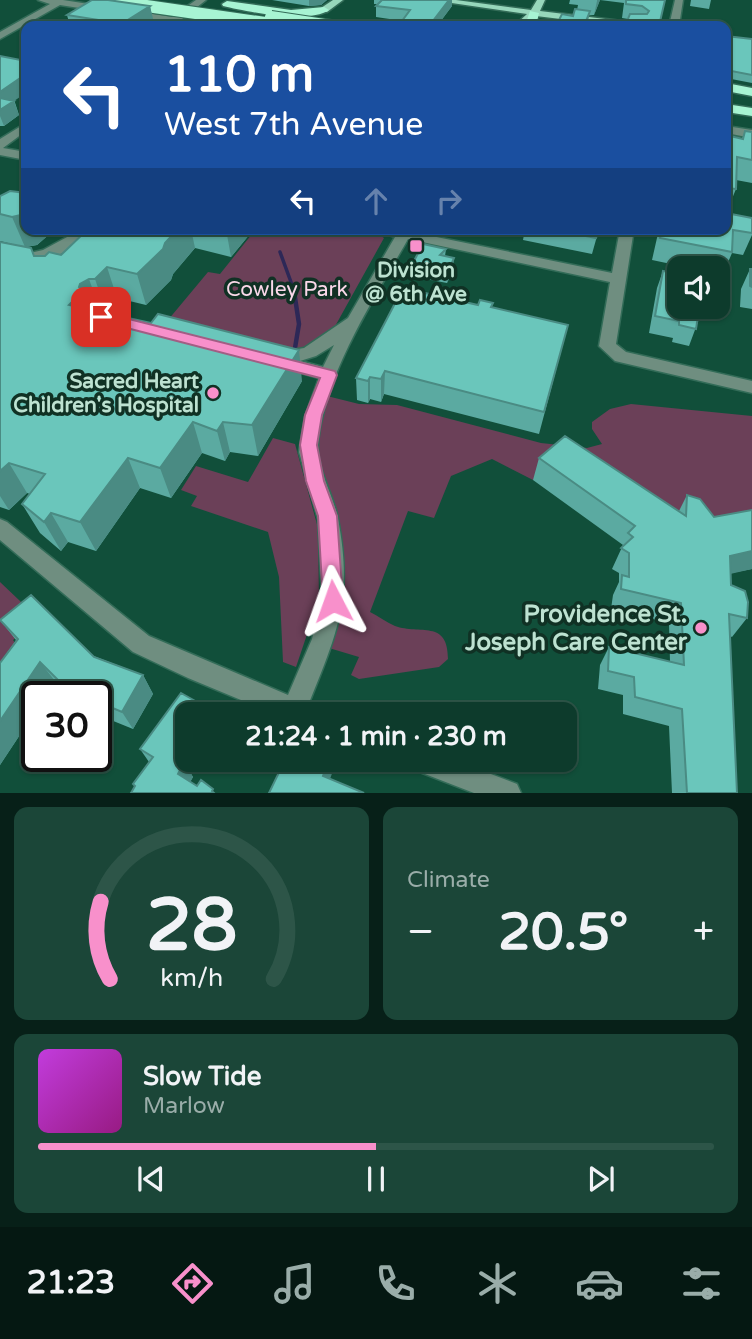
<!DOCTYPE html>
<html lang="en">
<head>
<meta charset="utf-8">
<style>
  :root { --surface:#0d3b2c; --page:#1b4638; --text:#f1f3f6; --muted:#9aada9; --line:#2d5548; --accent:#f890cb }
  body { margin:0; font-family:"Varela Round",sans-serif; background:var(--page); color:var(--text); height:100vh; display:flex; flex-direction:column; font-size:26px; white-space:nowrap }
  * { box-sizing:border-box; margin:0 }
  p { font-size:23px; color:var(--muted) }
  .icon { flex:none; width:38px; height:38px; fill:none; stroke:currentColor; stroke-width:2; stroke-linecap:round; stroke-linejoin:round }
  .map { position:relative; height:793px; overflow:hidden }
  .sheet { display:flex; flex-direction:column; gap:14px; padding:14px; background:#072018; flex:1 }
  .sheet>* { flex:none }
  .top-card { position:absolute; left:21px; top:21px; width:710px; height:214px; border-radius:14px; box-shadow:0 2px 5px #0004,0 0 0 2px var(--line); background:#1a4fa0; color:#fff; overflow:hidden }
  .controls { position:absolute; left:667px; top:256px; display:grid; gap:14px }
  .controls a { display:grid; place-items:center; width:63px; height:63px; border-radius:14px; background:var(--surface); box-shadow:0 2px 5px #0004,0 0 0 2px var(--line); font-size:35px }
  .speed { position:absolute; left:21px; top:681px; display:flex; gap:14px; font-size:35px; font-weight:700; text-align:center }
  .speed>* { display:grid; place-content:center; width:91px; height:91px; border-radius:50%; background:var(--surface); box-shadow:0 2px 5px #0004,0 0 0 2px var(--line); line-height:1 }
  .speed .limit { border:4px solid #111; border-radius:10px; background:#fff; color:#111 }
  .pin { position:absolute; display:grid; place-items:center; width:60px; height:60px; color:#fff; margin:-30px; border-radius:14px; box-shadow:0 4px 10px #0006 }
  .me { position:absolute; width:77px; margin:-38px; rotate:356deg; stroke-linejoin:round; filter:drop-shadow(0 0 5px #0008) }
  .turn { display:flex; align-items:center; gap:24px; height:147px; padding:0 28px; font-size:32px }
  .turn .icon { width:91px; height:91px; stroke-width:2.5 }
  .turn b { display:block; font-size:49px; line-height:60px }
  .lanes { display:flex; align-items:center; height:66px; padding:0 28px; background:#0003; justify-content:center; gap:35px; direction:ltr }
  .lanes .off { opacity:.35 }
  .big { font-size:52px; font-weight:800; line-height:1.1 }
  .sheet .widget { flex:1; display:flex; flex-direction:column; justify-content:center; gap:10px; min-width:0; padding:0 24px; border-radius:14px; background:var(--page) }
  .sheet .dial { align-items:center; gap:0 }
  .dial svg { height:182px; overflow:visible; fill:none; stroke:var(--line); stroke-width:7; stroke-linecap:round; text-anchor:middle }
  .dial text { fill:var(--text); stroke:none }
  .song { display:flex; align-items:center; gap:21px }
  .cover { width:84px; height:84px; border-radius:10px; background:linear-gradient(135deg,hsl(290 70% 55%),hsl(310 70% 35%)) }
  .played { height:7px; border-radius:4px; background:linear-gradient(90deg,var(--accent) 50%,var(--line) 50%) }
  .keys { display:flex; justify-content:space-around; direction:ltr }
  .heat { display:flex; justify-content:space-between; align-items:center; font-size:38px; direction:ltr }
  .sheet .tiles { flex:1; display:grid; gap:14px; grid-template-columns:1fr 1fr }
  .widget:last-child { grid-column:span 2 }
  .trip { position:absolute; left:175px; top:702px; width:402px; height:70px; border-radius:14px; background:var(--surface); box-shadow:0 2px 5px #0004,0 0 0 2px var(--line); font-weight:800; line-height:70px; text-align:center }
  .tabs { display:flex; height:112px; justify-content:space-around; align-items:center; background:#051812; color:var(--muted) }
  .tabs .icon { width:49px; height:49px }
  .tabs .current { color:var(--accent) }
  .tabs b { font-size:32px; color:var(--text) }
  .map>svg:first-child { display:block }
  .green { fill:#6b4058 }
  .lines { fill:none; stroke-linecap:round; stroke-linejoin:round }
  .stream-far1 { stroke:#2d2857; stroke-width:3.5 }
  .stream { stroke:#2d2857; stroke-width:4.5 }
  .minor-casing { stroke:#336c58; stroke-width:3 }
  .major-casing { stroke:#336c58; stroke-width:3 }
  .highway-casing { stroke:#336c58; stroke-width:3 }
  .minor { fill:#6f8e80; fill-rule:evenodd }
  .major { fill:#97d7bb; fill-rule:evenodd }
  .highway { fill:#a7f4d3; fill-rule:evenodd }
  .highway-bridge-casing { stroke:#336c58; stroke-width:14; stroke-linecap:butt }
  .highway-bridge { stroke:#a7f4d3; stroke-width:12 }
  .wall { fill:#5baaa1 }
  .shaded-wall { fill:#4a8b83 }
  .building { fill:#6ac6bb; stroke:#4a8b83; stroke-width:2 }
  .route { fill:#f890cb; stroke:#a15e84; stroke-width:2 }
  .poi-dot { fill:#f890cb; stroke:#103124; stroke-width:2.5 }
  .labels { text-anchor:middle; stroke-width:7; stroke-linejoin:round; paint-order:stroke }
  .poi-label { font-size:21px; font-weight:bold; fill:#bde2d1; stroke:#103124 }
  .park-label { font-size:21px; fill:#fad8e9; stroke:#103124 }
  .near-poi-label { font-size:24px; font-weight:bold; fill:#bde2d1; stroke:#103124; text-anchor:end }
</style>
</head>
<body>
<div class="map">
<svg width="752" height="793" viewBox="0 0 752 793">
  <rect width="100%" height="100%" fill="#114f3a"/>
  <path class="green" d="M256,229C281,229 367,223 384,238L333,330L303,351L168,320L208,272L220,274Z
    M327,396L359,404L397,405L541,443L587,448L602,444L592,429V422L610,409L631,404L752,416V528L701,538L559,458L533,480L492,459L451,476L434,518L408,511L370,612C378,616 386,622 395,626C420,635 448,619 448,659L439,667L359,679L351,675L359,657L329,648L339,618L342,596L317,459L315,434Z
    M273,438L295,444L318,528L319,599L296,667L283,662L279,577L268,532L191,506L197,496L181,490L196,466L248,482Z
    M0,582L39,619L13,640L26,658L0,695Z"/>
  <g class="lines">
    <path class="stream-far1" d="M280,252L295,293"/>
    <path class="stream" d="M294,291L299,324L295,348"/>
    <g class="minor-casing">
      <path id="minor" d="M38,0H63L172,17L196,0H206L182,19L217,26H195L60,5L0,39V32L50,4Z
        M675,0H683L679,26H669Z
        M26,123V131L3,148L26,152V160L0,155V139Z
        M726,126L752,130V138L726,133Z
        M82,229H98C74,255 33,265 0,268V260L43,250Z
        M371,229H414L412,232L612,273L620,229H634L616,344L626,352L752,381V393L615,361L599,346L610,282L408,239C374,299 325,373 318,442C316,469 333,493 338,519C353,598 338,631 309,703L314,705L317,714H275L188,678L133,652L0,540V519L7,522L149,636L288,695L312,639L322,599L318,519L299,452L305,417L319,378L273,365L271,361L275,353L304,348L348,318L395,237ZM334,345L323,367L300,361L316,356Z
        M408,760H454L517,784L521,793H474L412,769Z"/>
    </g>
    <g class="major-casing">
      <path id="major" d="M333,0H343L327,12H321V8Z
        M431,0H456L531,10L537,0H545L540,11L638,23L643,26H618L536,16L524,26H514L527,14Z"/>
    </g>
    <g class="highway-casing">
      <path id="highway" d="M227,1L291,10L324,7L329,10C309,24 248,12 223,6L222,4Z
        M530,11L539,13L536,26H525Z
        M726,83L752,88V96L726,91Z
        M726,104L752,108V116L726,112Z"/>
    </g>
    <use href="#minor" class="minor"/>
    <use href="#major" class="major"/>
    <use href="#highway" class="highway"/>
    <g class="highway-bridge-casing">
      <path id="highway-bridge" d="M105,0L286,26
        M271,17L331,26"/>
    </g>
    <use href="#highway-bridge" class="highway-bridge"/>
  </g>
  <path class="wall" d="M272,0H327L321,5L309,6Z
    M374,0H452V6L437,26H402L403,21L376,17V6L378,4H374Z
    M570,0H665L659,26H626L628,19L622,18L624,3L600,0L594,15L573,16L577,10L578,5L569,4Z
    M691,0H711L709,9L690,6Z
    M150,6L153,22L184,25L185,26H70L67,15Z
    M726,36L752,39V83L726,78Z
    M0,56L19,115L4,126H0Z
    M745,131L752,132V183L736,180V189L727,211H726V136L742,139Z
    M0,196L26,229H51L52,232L37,245L26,247L34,256L61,255L88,229H254L231,257L195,248L173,274L171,280L146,305L117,298L106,311L100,310L97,312L302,381L258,456L230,452L225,461L202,453L171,498L140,488L96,551L68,542L61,551L40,533L22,504L30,494L27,493L9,510L0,507V242L16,245L0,241Z
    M752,218V235L743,255L732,253L723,274L718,273V268H690L652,260L659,229H726Z
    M443,229H460L458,233Z
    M525,229H599L592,254L523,240Z
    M446,249L445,256L453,270L447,283L415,277V259Z
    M750,269H752V309L740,307L741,289Z
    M663,271L702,311L689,346L672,342L673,338L649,333L657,288Z
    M492,308L568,325L539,434L384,394L381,402L370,399L368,403L357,400L356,378Z
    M539,458L679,511L687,495L714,517L752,510V569L731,573V585L747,618L732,637L730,636L737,793H672L669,726L623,714V695L598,689L600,665L609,647L670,662L669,623L611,609L613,595L619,582V573L612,569L623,545L533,480Z
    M0,620L143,675L153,694L133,729L96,714V696H70L55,681L37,696V709L0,765V663L16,640Z
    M140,749L192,760L187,767L193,777L190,782L197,786L213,789L131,793L149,762Z"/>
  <path class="shaded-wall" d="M309,0H327L321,5L309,6Z
    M449,0H452V6L437,26H429Z
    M597,0H600L594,15L597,1Z
    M150,6L154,23L149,26H118Z
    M590,11L587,26H584Z
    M26,74V93L14,101L19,115L4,126L0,116V92Z
    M26,213V229H51L52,232L37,245L25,247L12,217Z
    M178,229H191L195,248L173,274L171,280L146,305L137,274Z
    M226,229H254L231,257Z
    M454,258L453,270L447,283L448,272Z
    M107,267L117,298L106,311L95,279Z
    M89,279L100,310L93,314L69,305L80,284Z
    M299,350L302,381L258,456L252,425Z
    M385,371L384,394L381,402V379Z
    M370,377V399L368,403V381Z
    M193,422L202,453L171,498L160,468Z
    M223,422L230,452L225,461L217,431Z
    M128,458L140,488L96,551L80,522Z
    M9,463L27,493L9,510L0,496V471Z
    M51,513L68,542L61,551L44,522Z
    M752,551V569L717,577L730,556Z
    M40,662L55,681L45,696H37V709L0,765V721Z
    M143,675L153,694L133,729L122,712Z
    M197,702L203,714H193L191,710Z
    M187,738V760H192L187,767L193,777L187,788L178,774L175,756Z
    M329,760H333L334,768L326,790L323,776Z"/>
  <path class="building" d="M92,0H108L150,6L118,26H90L99,20L67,15Z
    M382,0H449L429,26L402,21L410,10L376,6Z
    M626,0H665L659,26H632L633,25L626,24L630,14H647L649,11L642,6L626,4Z
    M575,9L590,11L584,26H556L562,14L573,16Z
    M157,20L184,25L183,26H146Z
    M726,36L752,39V75L726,70Z
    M0,56L26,61V74L0,92Z
    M0,98L14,101L0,110Z
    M745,131L752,132V160L737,157L736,189L726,188V135L743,139Z
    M10,191L26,193V213L25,214L12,217L0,214V196Z
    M726,213L752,218V233L733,230L732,252L660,238L661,229H726Z
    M88,229H178L165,243L163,249L137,274L107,267L95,279H89L80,284L79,287L84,290L69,305L151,323L158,314L299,350L252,425L223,422L217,431L193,422L160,468L128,458L80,522L51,513L44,522L22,504L45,474L9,463L0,471V242L31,248L34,256H45L49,252L61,255Z
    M552,229H599L596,238Z
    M423,244L446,249L440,255L454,258L448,272L415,265V259Z
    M750,269H752V287L750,286Z
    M663,271L679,274V306H702V311L699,310L696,329L679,325V321L655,316Z
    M403,288L478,305L480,300L493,303L491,307L568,325L544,412L385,371L381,379L370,377L368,381L356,378Z
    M565,436L686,516L687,495L700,499L714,517L752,510V551L730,556L731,585L745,591L748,602L747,618L729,614L737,793H687L682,709L635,697L634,677L608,671L609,647L684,665L681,603L621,589L622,575L629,577V553L621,548L633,537L628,533L635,526L539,458Z
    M31,595L94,657L143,675L122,712L96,701V696H84L68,690L40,662L0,721V663L18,639L0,620Z
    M181,693L197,702L191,710L199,714H187V738L175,756L184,762L178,774L197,786L201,780L213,789L212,791L214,793H131L135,786L133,784L153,757L140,749Z
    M285,760H329L323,776L364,793H269Z"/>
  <path class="route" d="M101,312L335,371L337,375L322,415L317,445L324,481L337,516L343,601L340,608L333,610L326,608L323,601L318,516L306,481L300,445L305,415L320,378L96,320L93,317Z"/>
  <g class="poi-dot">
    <rect x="409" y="239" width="14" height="14" rx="3.5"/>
    <circle cx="213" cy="393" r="7"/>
    <circle cx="701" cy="628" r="7"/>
  </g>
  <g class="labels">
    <g class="poi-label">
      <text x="416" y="277">Division<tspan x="416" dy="24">@ 6th Ave</tspan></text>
      <text x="199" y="388" text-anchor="end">Sacred Heart<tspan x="199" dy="24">Children's Hospital</tspan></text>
    </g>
    <g class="park-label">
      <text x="287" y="296">Cowley Park</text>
    </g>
    <g class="near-poi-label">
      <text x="687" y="622">Providence St.<tspan x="687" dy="28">Joseph Care Center</tspan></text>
    </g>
  </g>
</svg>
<div class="controls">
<a><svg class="icon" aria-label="sound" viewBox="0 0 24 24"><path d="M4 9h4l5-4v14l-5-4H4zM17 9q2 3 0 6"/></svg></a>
</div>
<div class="speed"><div class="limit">30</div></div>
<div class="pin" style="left:101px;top:317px;background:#d93025"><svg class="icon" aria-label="arrive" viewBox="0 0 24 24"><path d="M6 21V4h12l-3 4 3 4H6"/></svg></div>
<svg class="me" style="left:333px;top:601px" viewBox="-20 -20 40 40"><path d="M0-17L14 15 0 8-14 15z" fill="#f890cb" stroke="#fff" stroke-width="4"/></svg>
<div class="trip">21:24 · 1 min · 230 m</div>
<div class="top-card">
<div class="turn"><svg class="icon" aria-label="left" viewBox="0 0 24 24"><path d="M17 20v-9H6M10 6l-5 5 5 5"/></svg><div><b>110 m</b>West 7th Avenue</div></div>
<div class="lanes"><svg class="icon" aria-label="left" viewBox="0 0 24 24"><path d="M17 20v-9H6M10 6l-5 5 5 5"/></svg><svg class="icon off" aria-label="ahead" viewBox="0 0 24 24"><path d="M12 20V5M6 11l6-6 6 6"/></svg><svg class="icon off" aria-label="right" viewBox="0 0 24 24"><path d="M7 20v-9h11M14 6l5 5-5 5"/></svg></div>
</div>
</div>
<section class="sheet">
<div class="tiles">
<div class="widget dial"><svg viewBox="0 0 100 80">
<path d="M14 69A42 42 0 1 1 86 69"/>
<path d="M14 69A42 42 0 0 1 10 35" stroke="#f890cb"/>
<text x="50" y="56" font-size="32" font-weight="700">28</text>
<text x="50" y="72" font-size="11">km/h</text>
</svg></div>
<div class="widget"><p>Climate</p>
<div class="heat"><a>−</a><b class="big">20.5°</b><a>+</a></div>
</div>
<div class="widget">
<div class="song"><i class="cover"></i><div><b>Slow Tide</b><p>Marlow</p></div></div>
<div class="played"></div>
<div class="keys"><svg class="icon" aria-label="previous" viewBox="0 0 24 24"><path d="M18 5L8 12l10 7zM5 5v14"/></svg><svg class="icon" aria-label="pause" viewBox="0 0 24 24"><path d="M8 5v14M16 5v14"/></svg><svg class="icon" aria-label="next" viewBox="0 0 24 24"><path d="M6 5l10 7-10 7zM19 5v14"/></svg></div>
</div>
</div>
</section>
<nav class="tabs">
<b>21:23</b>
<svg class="icon current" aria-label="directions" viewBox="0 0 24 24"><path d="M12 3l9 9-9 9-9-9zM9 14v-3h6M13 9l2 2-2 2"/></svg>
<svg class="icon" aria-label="music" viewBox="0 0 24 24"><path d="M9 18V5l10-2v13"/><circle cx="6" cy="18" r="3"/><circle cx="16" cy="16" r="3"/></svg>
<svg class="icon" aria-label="phone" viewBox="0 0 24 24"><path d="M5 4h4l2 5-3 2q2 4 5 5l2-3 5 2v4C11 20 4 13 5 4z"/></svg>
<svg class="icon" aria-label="climate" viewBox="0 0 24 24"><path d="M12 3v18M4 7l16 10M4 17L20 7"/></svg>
<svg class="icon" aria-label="car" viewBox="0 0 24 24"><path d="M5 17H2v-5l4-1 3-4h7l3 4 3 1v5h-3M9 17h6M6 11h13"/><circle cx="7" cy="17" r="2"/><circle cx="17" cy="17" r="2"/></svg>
<svg class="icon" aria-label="filters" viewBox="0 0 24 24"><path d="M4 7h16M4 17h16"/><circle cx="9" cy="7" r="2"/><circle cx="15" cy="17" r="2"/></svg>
</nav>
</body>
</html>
